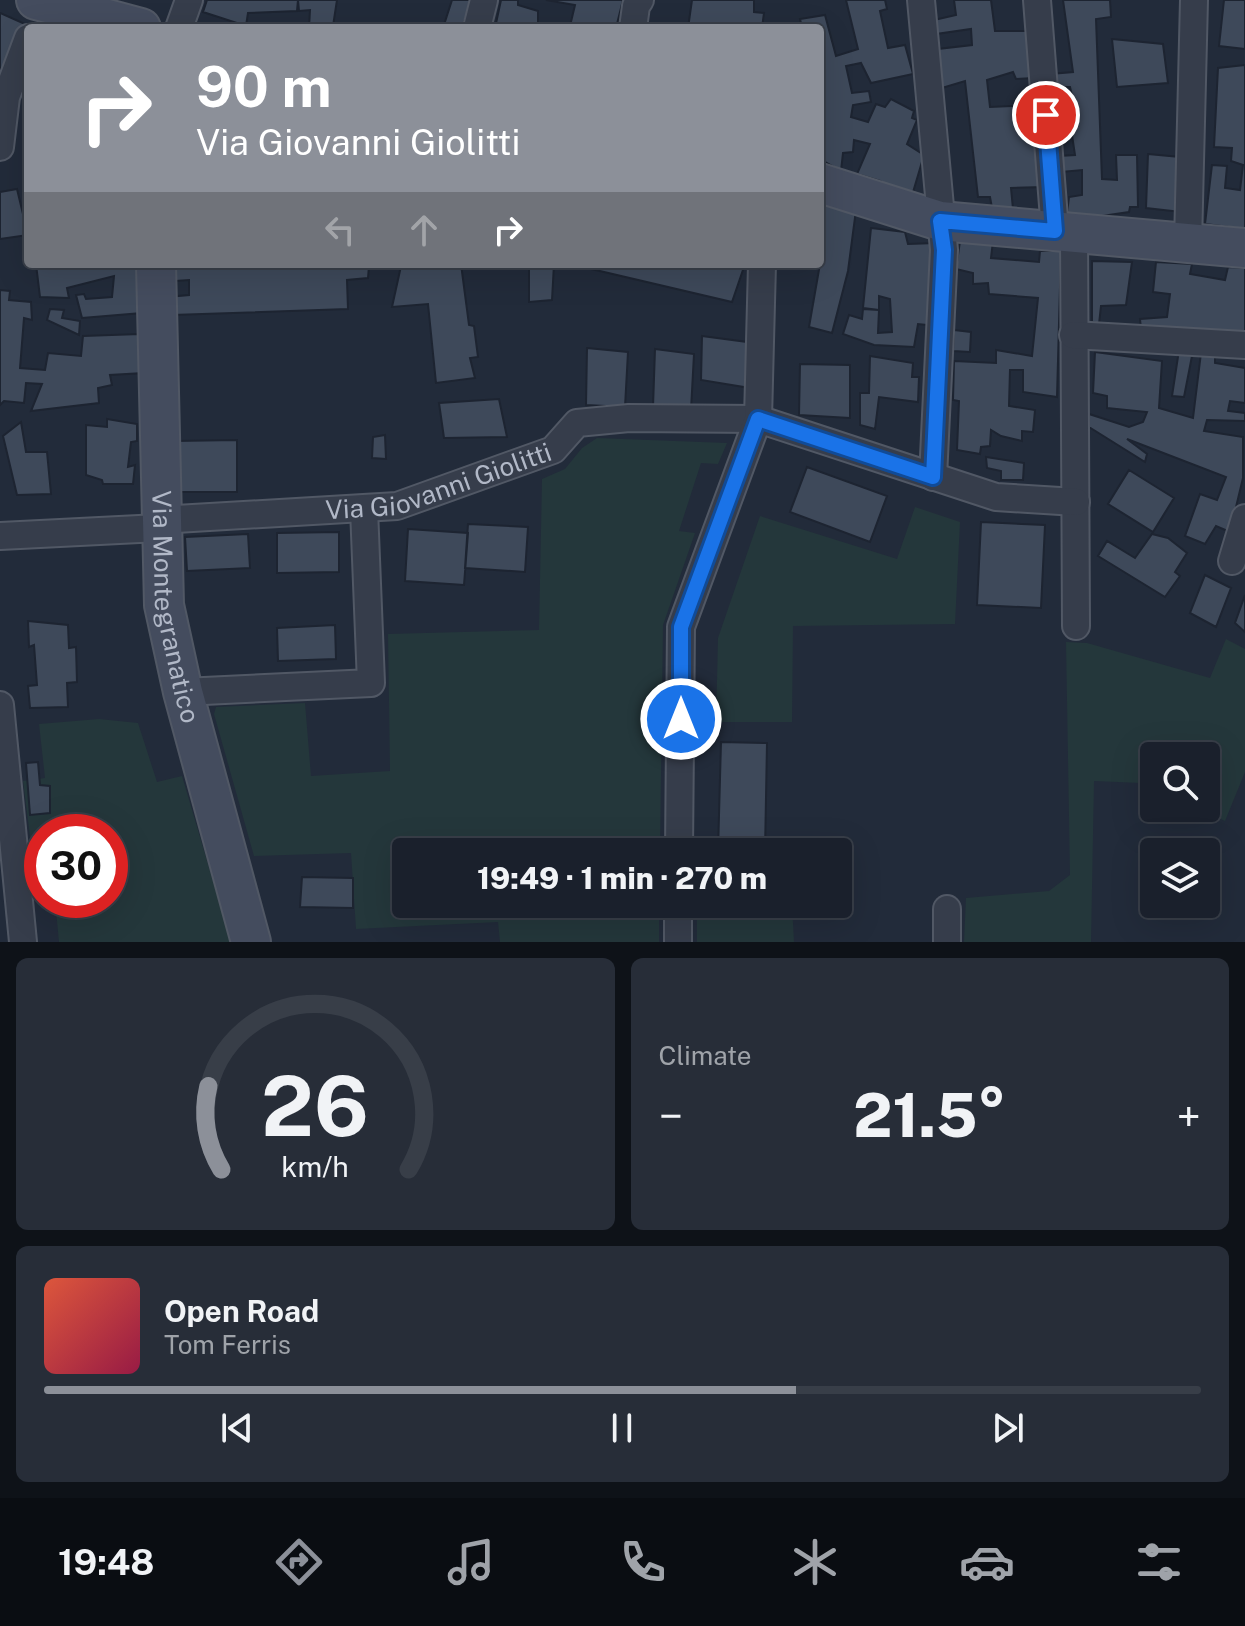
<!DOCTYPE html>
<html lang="en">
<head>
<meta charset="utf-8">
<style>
  :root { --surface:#1a202c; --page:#272d38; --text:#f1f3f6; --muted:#9fa3a9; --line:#383e48; --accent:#8c9099 }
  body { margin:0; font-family:"Public Sans",sans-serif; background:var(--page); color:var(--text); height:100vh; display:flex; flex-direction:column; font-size:30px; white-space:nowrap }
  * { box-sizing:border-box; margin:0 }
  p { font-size:26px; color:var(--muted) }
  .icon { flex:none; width:44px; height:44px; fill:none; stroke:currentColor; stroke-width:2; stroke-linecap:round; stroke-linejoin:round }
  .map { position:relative; height:942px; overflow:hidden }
  .side { display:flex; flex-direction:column; gap:16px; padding:16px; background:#0e1218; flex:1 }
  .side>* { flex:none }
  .hud { position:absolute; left:24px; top:24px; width:800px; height:244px; border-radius:8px; box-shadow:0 8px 32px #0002,0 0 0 2px var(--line); background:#8c9099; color:#fff; overflow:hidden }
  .tools { position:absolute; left:1140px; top:742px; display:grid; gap:16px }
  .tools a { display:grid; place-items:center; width:80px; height:80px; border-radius:8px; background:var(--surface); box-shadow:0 8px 32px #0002,0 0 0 2px var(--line); font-size:40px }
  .speed { position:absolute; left:24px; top:814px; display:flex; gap:16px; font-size:40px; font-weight:700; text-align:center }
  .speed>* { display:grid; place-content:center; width:104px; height:104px; border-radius:50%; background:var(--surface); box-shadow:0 8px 32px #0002,0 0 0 2px var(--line); line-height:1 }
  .speed .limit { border:12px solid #d22; background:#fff; color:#111 }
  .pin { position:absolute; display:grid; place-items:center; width:68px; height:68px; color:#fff; margin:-34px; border:4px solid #fff; border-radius:50%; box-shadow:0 2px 8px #0007 }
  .me { position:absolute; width:88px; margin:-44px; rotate:0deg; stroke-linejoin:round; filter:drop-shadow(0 0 6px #0008) }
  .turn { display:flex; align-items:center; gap:28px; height:168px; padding:0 40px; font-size:36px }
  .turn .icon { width:104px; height:104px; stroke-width:2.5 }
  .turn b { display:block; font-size:56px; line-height:68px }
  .lanes { display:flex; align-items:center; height:76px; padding:0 40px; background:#0003; justify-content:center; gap:40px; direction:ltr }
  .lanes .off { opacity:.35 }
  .big { font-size:60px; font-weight:800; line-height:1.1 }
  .side .card { flex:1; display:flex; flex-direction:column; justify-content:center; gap:12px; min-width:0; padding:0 28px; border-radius:12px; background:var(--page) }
  .side .dial { align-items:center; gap:0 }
  .dial svg { height:208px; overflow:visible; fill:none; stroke:var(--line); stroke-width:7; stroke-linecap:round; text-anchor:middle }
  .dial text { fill:var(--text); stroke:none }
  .song { display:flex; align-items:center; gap:24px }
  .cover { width:96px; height:96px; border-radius:12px; background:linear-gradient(135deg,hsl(10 70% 55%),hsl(340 70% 35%)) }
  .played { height:8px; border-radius:4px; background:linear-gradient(90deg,var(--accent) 65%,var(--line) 65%) }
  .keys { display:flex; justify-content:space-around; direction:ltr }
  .heat { display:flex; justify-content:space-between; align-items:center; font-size:44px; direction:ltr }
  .side .tiles { flex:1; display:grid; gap:16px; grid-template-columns:1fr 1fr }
  .card:last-child { grid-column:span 2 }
  .trip { position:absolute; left:392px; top:838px; width:460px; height:80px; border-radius:8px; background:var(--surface); box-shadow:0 8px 32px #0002,0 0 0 2px var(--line); font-weight:800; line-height:80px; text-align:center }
  .tabs { display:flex; height:128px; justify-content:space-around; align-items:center; background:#0a0d12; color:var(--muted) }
  .tabs .icon { width:56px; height:56px }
  .tabs .current { color:var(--accent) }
  .tabs b { font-size:36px; color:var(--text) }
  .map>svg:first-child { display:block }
  .green { fill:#24373b }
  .building { fill:#3e495a; stroke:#1d2431; stroke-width:2 }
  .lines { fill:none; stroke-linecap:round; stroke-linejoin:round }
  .street-casing { stroke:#515865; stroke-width:30 }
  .secondary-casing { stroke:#515865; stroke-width:42 }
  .street { stroke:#363d4b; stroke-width:26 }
  .secondary { stroke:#444c5e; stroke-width:38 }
  .route-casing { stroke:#114b97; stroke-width:20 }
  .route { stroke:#1a73e8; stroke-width:14 }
  .labels { text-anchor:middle; stroke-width:8; stroke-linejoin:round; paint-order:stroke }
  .street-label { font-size:26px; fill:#b1b8c7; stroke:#1b222f }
</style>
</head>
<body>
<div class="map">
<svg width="1245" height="942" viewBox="0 0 1245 942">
  <rect width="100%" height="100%" fill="#222b3a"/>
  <path class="green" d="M597,438L727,443L718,464L701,463L679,531L695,533L663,625L660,852H406V904H659V942H500L498,922L356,929L351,853L254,856L214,714L216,707L305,703L311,776L390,771L388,634L539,630L542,479L565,469L582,448Z
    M915,507L960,522L955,624L793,626L792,722H716L718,638L760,516L897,559Z
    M1226,639L1245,649V772L1225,821L1196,808H1206V756H1154V789L1141,783L1094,781L1091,942H964L966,898L1049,891L1070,875L1066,642L1087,643L1210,678Z
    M99,719L138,723L157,782L182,776L231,942H59L55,900H110V832H42V899H38L23,781L45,778L39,724Z
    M697,904H792L794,942H697Z"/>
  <path class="building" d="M207,0H298L297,11L248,13L246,26L203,12Z
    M298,0H337L333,26L338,28H309L310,10L299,11Z
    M452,0H472L462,28H443Z
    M501,0H518V5L538,11V24L570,26L575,5L546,0H623L616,28H495Z
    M692,0H754V12L764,13L762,28H688Z
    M846,0H885L887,9L880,11L888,48L905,45L913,74L871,83L861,63L846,66L852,93L869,91L871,102L853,105L851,117L868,122L876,104L885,107L891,99L914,111L912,118L917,120L907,144L924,155L911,199L880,181L857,174L870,144L854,140L853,152L843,153L841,171L820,159V28H802L800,19L825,15L836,56L858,49Z
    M954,0H991L995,31H1032L1034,78L1016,79L1013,72L987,80L990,107L1035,105L1044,187L1011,188L1013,209L992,208L990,197H978L965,81L942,88L938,49L972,45L971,29L936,34L934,20L956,15Z
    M1063,0H1110L1111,17L1096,19L1102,179L1117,180L1116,155H1137L1138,207H1130L1129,212L1102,216L1067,214L1069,197L1082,195V170L1061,172L1058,156L1075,155L1069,115L1050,111V102L1073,100L1070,87H1051L1050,74L1073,72Z
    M1224,0H1245V49L1219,46Z
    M0,13L25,24L0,85Z
    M1112,39L1163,44L1168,83L1117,87Z
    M1245,65V229L1205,224L1212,165L1227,166L1225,188L1240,190L1243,165L1231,161L1232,148L1214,147L1218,68Z
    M1148,154L1180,157L1181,212L1146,208Z
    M17,189L28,235L0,239V192Z
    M820,195L856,210L848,271L832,333L809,327L820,264Z
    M871,228L905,232L908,244L936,243L927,325L918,324L914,347L874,345L843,334L849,315L862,319L863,309L879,310L878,333L892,332L890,299L879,296V310L863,308Z
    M960,241H993L991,258L1039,262L1040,251H1061L1057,397L1023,392V370H1010L1009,406L1035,410L1033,432L1022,431V441L1001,436L991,430L990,446L981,447L980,454L957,450L959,401L953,400L954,361L996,363V350L1032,356L1038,298L989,294L988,283L973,284V273L956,269Z
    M1092,261L1132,262L1126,305L1101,306L1099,324L1092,322Z
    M1156,262L1192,264L1190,274L1225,280L1228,267L1245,268V334L1141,329L1140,319L1167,317L1170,294L1153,292Z
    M36,264H143L142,313L82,318L76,295L84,294L86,299L112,297L114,276L67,288L69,298L40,297Z
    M167,264H313L369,266L368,278L347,280L348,309L172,315L167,297L189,295V280L175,281Z
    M387,264H461L469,325L474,326L478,357L470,358L475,378L436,383L428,304L392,307L401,266Z
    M529,264H554L552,300L529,302Z
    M570,264H745L732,302Z
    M0,290L10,291L9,300L31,302L32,320L24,318L20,368L45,370L48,353L81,356L83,336L140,334L144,373L110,375L112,385L98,388L99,403L31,411L42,384L26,383L24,403L4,401L0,405Z
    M50,309L64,310L62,318L80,321L79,335L47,320Z
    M954,330L971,332L970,352L953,351Z
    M702,336L747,342L750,388L701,380Z
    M587,348L628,352L625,407L586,405Z
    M655,349L694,354L691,410L653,407Z
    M1179,350L1192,356L1184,397L1172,396Z
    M1095,352L1162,361L1159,408L1193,418L1201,353L1215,354V363L1245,368V403L1230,401L1228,411L1245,413V421L1207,420L1204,431L1243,437V478L1230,532L1216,526L1205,544L1185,536L1200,494L1217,500L1226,477L1127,439L1147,454L1145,462L1089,427V414L1129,427L1143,422L1147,412L1107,408V396L1093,393Z
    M870,356L913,363L912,377H919L918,402L879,397L875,429L860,425V393H869Z
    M800,364L850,365V418L799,415Z
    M499,399L507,437L444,438L439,403Z
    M107,419L137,424V441L131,442L128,467L135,465L133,484H103L102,480L86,475V425L107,427Z
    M21,422L26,452H47L51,494L17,495L3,436Z
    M385,435L386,459L372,458L373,437Z
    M237,440V492H174V441Z
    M986,457L1024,463L1023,480H1001V471L987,468Z
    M807,467L887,496L870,542L790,512Z
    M1129,470L1174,498L1153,532L1108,504Z
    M981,522L1045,525L1041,608L977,605Z
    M468,524L528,527L525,572L465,568Z
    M408,529L468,533L464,585L405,581Z
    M339,532V572L277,573V533Z
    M248,534L250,568L187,571L185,537Z
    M1152,534L1168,538L1187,553L1175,572L1180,576L1165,597L1098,556L1107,541L1135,558Z
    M1205,575L1231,588L1216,627L1190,613Z
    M1245,595V632L1235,623Z
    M28,621L68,625L69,648L76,647L77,682L67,683L68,707L30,708L28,686L37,685L34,645L29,647Z
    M335,625L336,659L278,661L277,628Z
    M721,742L767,743L765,852H718Z
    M38,762L40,785L50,786V813L30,815L26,763Z
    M302,877L353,878V908L300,907Z"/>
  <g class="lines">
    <g class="street-casing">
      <g id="street">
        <path d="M921,0L944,250L933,477"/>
        <path d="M1037,0L1055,231"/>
        <path d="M179,28L189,0"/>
        <path d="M477,28L484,0"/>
        <path d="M633,28L636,6L640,0"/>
        <path d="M0,147L6,97L28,38"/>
        <path d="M1074,232L1076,626"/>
        <path d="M1188,243L1194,0"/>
        <path d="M1073,335L1245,345"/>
        <path id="s1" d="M159,520L397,506L553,450L577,423L629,418L758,419L996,497L1076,502"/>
        <path d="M0,536L159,528"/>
        <path d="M1232,561L1245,518"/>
        <path d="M183,692L371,683L364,509"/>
        <path d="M0,705L23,942"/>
        <path d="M679,852L681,627L758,419L762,264"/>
        <path d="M678,942V904"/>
        <path d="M947,942V909"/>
      </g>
    </g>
    <g class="secondary-casing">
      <g id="secondary">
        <path d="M36,0L141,28"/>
        <path d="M820,183L940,221L1245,248"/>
        <path id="s2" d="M156,264L164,605L183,692L251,942"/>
      </g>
    </g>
    <use href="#street" class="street"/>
    <use href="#secondary" class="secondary"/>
  </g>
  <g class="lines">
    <g class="route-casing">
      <path id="route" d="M681,719V627L758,419L933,477L944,250L940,221L1055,231L1046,115"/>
    </g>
    <use href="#route" class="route"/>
  </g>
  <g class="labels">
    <g class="street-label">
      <text dy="9" stroke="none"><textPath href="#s1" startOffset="284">Via Giovanni Giolitti</textPath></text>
      <text dy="9" stroke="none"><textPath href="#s2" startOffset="344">Via Montegranatico</textPath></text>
    </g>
  </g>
</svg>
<div class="tools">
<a><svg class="icon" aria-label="search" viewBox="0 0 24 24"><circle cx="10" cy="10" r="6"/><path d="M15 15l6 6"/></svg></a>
<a><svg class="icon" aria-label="layers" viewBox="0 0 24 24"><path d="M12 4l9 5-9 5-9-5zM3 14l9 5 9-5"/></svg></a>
</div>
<div class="speed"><div class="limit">30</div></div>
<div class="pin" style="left:1046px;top:115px;background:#d93025"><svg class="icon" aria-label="arrive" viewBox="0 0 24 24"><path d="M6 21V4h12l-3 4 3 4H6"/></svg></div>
<svg class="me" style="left:681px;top:719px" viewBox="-20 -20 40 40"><circle r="17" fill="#1a73e8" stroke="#fff" stroke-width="3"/><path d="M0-11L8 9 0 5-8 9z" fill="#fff"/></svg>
<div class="trip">19:49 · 1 min · 270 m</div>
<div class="hud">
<div class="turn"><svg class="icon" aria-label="right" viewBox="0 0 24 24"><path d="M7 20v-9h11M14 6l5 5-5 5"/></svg><div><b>90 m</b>Via Giovanni Giolitti</div></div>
<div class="lanes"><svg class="icon off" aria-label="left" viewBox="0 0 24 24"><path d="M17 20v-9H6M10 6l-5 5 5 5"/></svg><svg class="icon off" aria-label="ahead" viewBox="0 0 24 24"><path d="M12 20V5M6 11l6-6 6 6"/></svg><svg class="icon" aria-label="right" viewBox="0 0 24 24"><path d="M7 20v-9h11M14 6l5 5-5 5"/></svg></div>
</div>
</div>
<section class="side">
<div class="tiles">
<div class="card dial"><svg viewBox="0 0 100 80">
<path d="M14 69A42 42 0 1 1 86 69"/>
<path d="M14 69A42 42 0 0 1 9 37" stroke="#8c9099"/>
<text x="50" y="56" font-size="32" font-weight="700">26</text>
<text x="50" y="72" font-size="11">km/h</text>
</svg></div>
<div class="card"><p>Climate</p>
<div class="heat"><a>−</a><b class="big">21.5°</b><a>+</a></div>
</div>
<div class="card">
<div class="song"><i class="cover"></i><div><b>Open Road</b><p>Tom Ferris</p></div></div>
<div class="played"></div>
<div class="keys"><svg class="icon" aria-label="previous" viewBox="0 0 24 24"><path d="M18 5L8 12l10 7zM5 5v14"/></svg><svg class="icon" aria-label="pause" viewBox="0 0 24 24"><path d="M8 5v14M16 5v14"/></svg><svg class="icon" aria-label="next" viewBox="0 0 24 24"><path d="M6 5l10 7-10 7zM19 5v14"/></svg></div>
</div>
</div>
</section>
<nav class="tabs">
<b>19:48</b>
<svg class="icon current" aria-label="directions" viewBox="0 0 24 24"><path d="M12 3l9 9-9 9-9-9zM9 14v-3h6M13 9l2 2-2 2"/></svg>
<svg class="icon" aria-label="music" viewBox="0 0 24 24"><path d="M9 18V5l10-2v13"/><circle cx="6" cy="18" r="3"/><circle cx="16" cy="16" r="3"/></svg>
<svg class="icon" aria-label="phone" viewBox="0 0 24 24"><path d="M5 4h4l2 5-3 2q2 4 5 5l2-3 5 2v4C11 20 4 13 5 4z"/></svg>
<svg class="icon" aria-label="climate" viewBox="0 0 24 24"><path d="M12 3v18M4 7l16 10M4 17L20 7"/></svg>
<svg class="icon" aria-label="car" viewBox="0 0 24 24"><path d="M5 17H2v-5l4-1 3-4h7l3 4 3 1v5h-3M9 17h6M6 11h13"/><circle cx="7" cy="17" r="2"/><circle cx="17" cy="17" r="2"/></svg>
<svg class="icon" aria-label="filters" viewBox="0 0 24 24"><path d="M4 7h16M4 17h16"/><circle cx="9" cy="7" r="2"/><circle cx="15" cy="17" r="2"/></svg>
</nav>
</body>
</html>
